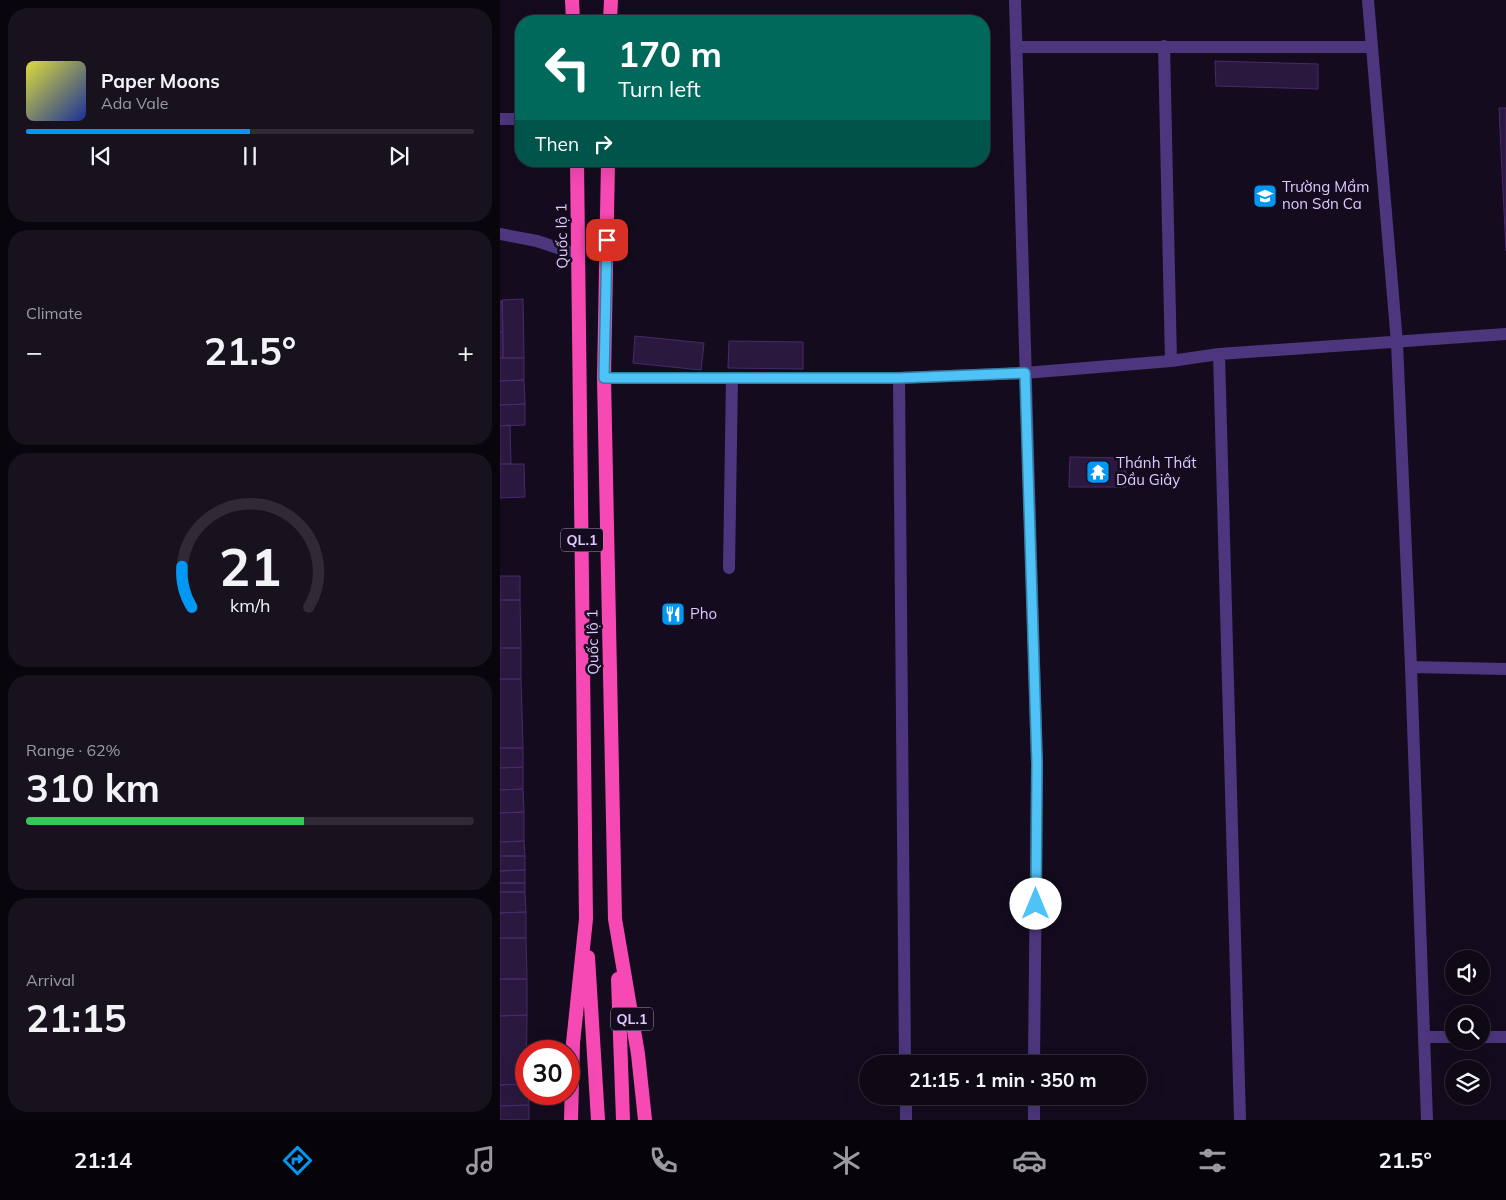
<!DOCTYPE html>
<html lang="en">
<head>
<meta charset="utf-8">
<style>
  :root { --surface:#0f0916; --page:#18121f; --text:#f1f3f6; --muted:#9b9aa1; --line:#2f2a35; --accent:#0098f3 }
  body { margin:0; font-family:Mulish,sans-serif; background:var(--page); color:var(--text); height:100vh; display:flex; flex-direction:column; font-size:19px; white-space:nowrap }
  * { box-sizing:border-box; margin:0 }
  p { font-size:16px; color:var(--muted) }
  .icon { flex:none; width:28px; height:28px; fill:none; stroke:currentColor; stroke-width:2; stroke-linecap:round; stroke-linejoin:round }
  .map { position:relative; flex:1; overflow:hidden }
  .sheet { display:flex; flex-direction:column; gap:8px; padding:8px; background:#08050c; width:500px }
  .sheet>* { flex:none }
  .top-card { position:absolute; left:15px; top:15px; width:475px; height:152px; border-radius:20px; box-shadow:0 5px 20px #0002,0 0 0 1px var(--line); background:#00695c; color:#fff; overflow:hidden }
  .buttons { position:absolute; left:945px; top:950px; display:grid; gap:10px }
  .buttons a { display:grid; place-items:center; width:45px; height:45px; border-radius:50%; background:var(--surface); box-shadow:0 5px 20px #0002,0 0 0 1px var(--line); font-size:25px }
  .speed { position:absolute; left:15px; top:1040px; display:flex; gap:10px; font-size:25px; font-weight:700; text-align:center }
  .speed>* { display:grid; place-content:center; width:65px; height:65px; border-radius:50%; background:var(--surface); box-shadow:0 5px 20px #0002,0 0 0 1px var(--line); line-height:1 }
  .speed .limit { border:8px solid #d22; background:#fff; color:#111 }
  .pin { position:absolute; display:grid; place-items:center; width:42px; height:42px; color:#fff; margin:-21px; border-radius:10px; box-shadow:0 2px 8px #0006 }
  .me { position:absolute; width:55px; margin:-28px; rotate:0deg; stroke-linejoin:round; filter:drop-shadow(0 0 4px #0008) }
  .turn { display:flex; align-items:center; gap:18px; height:105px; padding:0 20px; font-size:22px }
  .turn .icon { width:65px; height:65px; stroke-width:2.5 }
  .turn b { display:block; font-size:35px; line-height:42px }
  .then { display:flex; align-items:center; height:48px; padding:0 20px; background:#0003; gap:10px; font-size:19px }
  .big { font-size:38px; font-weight:700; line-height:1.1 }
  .sheet .card { flex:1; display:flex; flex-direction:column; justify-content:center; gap:8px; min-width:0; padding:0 18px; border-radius:20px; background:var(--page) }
  .sheet .dial { align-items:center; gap:0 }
  .dial svg { height:130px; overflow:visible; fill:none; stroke:var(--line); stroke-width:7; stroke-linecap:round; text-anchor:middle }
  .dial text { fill:var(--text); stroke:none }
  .song { display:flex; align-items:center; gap:15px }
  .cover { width:60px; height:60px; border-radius:8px; background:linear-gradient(135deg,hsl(60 70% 55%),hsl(230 70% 35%)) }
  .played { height:5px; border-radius:2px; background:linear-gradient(90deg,var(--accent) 50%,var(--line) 50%) }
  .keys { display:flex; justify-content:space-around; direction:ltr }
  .heat { display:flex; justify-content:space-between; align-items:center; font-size:28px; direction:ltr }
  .charge { height:8px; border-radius:4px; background:linear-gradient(90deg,#34c759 62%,var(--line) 0) }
  .trip { position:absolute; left:359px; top:1055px; width:288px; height:50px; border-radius:25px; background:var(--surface); box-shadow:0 5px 20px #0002,0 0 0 1px var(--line); font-weight:700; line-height:50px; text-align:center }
  .menu { display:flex; height:80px; justify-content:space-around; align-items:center; background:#060409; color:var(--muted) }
  .menu .icon { width:35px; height:35px }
  .menu .current { color:var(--accent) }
  .menu b { font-size:22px; color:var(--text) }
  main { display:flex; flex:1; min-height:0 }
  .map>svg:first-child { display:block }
  .building { fill:#2a183f; stroke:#49296b }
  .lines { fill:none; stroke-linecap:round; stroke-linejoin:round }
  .minor { stroke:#4d367d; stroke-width:12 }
  .trunk { stroke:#f649b4; stroke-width:14 }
  .route-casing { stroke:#337fa1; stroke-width:12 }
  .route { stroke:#4fc3f7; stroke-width:9 }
  .labels { text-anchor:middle; stroke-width:5; stroke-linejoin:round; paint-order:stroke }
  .shield { fill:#140c1e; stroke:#a190bc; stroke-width:1 }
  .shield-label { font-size:14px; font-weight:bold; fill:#dec8ff }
  .poi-label { font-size:15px; fill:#dec8ff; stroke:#140c1e; text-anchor:start }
  .street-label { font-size:15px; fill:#dec8ff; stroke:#140c1e }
</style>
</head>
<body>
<main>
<section class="sheet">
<div class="card">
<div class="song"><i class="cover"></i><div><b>Paper Moons</b><p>Ada Vale</p></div></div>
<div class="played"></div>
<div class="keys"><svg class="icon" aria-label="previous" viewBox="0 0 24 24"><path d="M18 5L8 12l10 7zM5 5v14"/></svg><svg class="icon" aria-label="pause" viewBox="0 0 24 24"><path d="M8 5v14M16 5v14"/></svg><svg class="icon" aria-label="next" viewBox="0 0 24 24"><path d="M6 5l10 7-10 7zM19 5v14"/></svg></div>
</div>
<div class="card"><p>Climate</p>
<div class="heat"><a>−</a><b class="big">21.5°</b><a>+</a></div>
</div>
<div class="card dial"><svg viewBox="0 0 100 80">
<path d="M14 69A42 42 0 1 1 86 69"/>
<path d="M14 69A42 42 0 0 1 8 44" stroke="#0098f3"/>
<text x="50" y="56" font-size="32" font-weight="700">21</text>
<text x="50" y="72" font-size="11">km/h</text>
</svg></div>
<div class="card"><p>Range · 62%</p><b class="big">310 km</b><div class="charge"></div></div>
<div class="card"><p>Arrival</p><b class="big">21:15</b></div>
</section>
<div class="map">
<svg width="1006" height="1120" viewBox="0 0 1006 1120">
  <rect width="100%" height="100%" fill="#140c1e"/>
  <path class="building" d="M715,61L818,64V89L716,86Z
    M999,108H1006V251Z
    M23,299L24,358H3L2,300Z
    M0,301H2L3,332H0Z
    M0,332H3V358H0Z
    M135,336L204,343L201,370L133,363Z
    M229,341L303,342V369L228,368Z
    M0,358H24V380L0,381Z
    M24,380L25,404L0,405V381Z
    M25,404V425L0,426V405Z
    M10,425L11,464H0V426Z
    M570,457L626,458V487H569Z
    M0,464H24L25,497L0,498Z
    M0,576H20V600H0Z
    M0,600H20L21,648H0Z
    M0,648H21V679H0Z
    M0,679H21L23,748H0Z
    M0,748H23V767L0,768Z
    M23,767V789L0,790V768Z
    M23,789L24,812L0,813V790Z
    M24,812V841L0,842V813Z
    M24,841L25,856H0V842Z
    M0,856H25V870L0,871Z
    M25,870V883H0V871Z
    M0,883H25V892H0Z
    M0,892H25L26,912L0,913Z
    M26,912V938H0V913Z
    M0,938H26L27,979H0Z
    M0,979H27V1015L0,1016Z
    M27,1015L26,1084L0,1085V1016Z
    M26,1084L29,1105L0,1106V1085Z
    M29,1105V1120H0V1106Z"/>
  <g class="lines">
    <path class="minor" d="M515,0L537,764L534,1064
      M868,0L897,343L911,667L927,1120
      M664,46L671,361
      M516,47H871
      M0,119H21
      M0,234L37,241L78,255
      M719,354L740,1120
      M104,378H399L525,373L671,361L719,354L1006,334
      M399,378L405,1064
      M229,568L232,378
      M911,667L1006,669
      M925,1037H954
      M981,1037H1006
      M406,1096V1120
      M534,1120V1096"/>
    <path class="trunk" d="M72,0L73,21
      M110,21L111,0
      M108,161L104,378L115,919L138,1054L145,1120
      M88,957L98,1120
      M118,979L123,1120
      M71,1120L73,1043L86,919L77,161"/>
  </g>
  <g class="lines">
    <g class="route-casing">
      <path id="route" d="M107,240L104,378H399L525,373L537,764L536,904"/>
    </g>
    <use href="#route" class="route"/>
  </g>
  <defs>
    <g id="school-square" transform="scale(1.25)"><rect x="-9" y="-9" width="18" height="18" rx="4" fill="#0098f3" stroke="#140c1e"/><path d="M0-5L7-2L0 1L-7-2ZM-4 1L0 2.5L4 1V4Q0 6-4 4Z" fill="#fff"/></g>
    <g id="temple-square" transform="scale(1.25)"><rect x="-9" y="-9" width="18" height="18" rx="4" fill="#0098f3" stroke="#140c1e"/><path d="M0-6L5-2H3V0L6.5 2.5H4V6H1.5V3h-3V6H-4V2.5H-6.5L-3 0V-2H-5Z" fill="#fff"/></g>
    <g id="restaurant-square" transform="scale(1.25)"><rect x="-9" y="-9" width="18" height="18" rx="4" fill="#0098f3" stroke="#140c1e"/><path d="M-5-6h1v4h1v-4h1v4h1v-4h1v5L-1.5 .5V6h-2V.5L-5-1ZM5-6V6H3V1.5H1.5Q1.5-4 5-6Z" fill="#fff"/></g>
  </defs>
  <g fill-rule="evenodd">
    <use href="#school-square" x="765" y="196"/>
    <use href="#temple-square" x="598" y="472"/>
    <use href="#restaurant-square" x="173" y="614"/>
  </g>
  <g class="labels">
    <g class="shield">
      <rect x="61" y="528.5" width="42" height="23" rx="4"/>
      <rect x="111" y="1007.5" width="42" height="23" rx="4"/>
    </g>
    <g class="shield-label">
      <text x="82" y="545">QL.1</text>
      <text x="132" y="1024">QL.1</text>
    </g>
    <g class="poi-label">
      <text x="782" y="192">Trường Mầm<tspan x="782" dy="17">non Sơn Ca</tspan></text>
      <text x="616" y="468">Thánh Thất<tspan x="616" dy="17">Dầu Giây</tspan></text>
      <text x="190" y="619">Pho</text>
    </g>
    <g class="street-label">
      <text transform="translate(62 236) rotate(-91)" y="5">Quốc lộ 1</text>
      <text transform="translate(93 642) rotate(-91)" y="5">Quốc lộ 1</text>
    </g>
  </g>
</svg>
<div class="buttons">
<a><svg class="icon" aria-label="sound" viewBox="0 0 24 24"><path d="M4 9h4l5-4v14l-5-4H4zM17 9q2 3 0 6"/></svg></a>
<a><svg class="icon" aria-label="search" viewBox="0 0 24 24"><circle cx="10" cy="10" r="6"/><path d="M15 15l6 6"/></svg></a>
<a><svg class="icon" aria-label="layers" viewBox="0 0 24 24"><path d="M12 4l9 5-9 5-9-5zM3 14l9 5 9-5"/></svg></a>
</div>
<div class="speed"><div class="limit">30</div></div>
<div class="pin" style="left:107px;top:240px;background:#d93025"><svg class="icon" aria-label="arrive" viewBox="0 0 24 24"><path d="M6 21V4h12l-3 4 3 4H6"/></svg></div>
<svg class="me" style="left:536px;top:904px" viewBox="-20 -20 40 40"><circle r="19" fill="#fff"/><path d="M0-13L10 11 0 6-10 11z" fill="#4fc3f7"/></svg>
<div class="trip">21:15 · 1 min · 350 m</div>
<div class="top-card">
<div class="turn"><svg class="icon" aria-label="left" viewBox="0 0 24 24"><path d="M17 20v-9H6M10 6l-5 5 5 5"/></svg><div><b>170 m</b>Turn left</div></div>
<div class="then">Then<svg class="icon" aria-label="right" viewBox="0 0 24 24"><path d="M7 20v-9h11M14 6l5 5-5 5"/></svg></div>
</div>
</div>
</main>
<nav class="menu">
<b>21:14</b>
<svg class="icon current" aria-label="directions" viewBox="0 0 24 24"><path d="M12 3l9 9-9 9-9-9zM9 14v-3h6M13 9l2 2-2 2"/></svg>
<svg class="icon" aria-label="music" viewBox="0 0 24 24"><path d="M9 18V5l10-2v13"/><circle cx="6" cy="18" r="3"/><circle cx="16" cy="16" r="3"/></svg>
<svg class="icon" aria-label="phone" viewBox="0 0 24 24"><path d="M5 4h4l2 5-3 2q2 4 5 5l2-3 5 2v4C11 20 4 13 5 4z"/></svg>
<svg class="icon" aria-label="climate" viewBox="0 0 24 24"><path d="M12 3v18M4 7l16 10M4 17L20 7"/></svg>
<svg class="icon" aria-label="car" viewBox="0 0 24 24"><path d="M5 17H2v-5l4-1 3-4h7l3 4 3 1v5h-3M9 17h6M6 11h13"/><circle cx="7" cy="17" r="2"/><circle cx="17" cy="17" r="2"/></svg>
<svg class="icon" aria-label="filters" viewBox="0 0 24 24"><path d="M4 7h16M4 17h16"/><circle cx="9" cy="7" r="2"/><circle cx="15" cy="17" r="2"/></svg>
<b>21.5°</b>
</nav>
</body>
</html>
